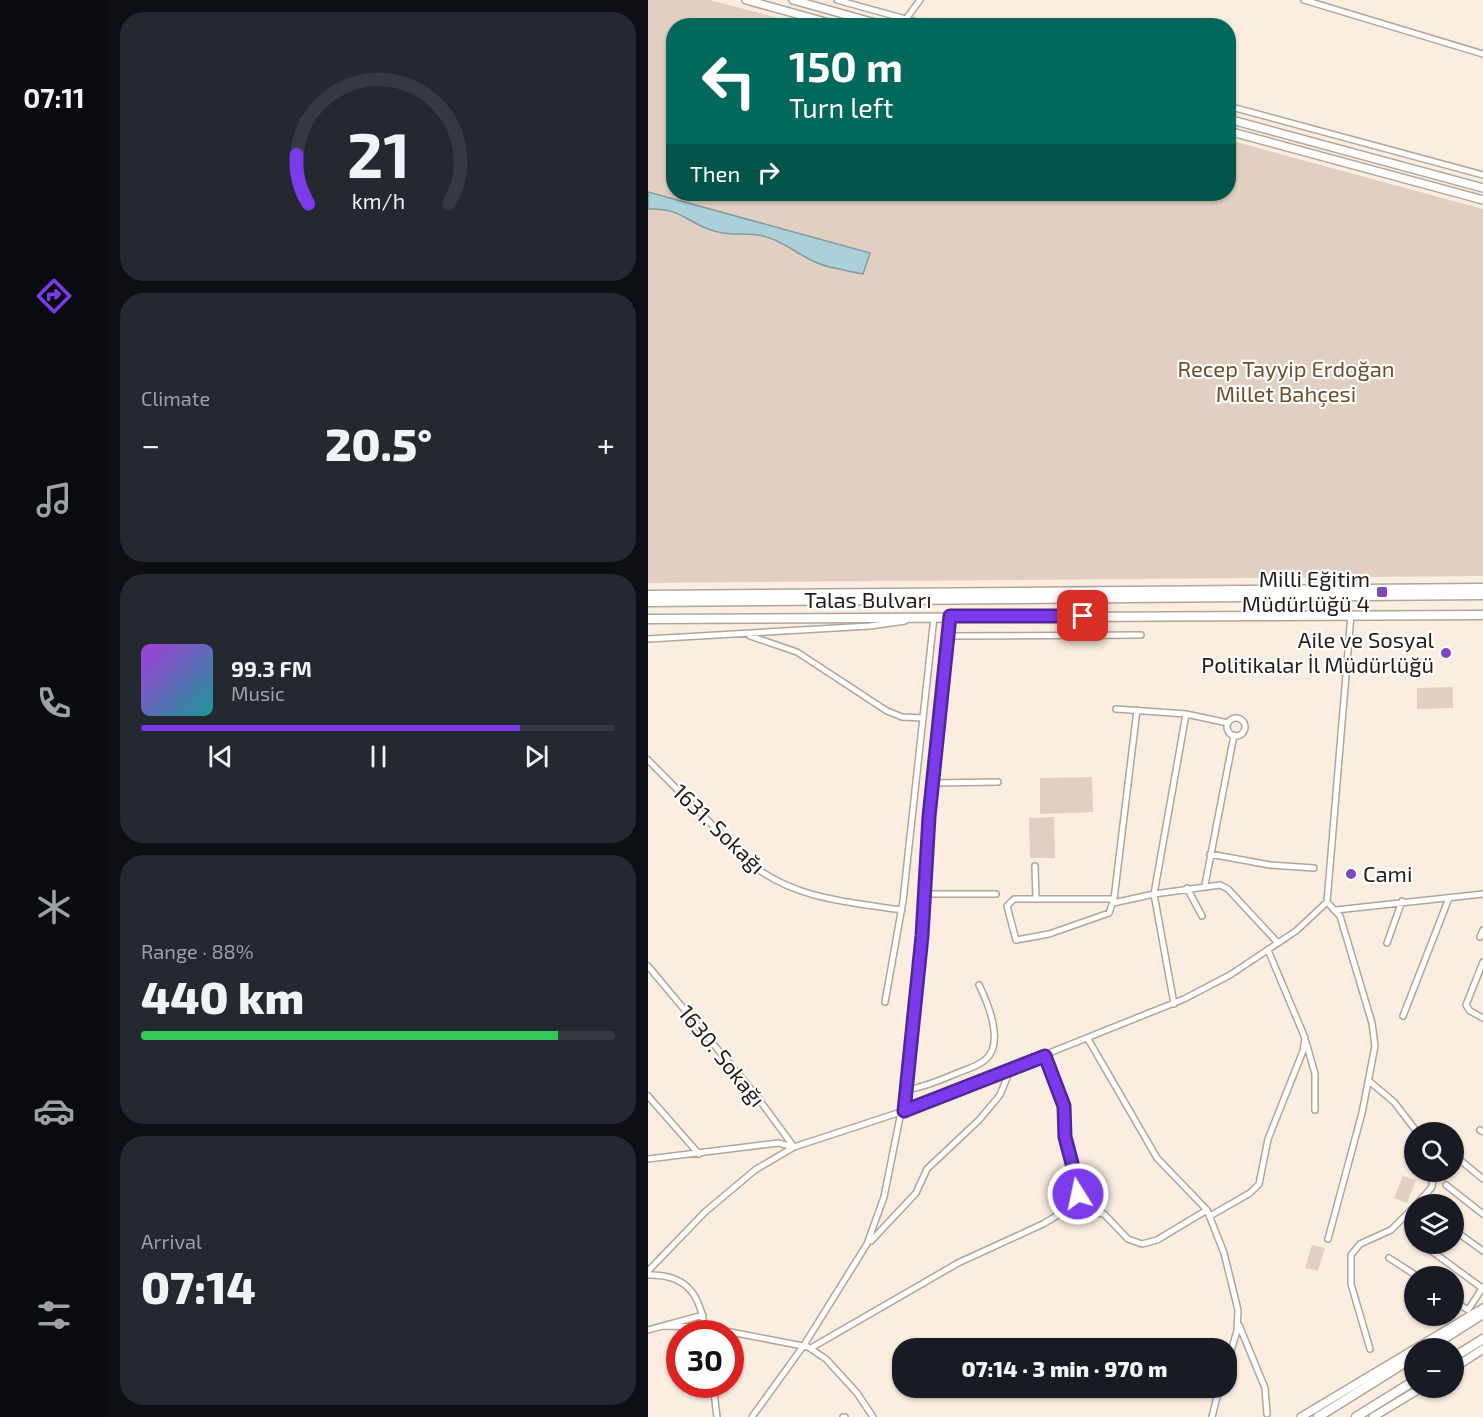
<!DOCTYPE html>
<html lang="en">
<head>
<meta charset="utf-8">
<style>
  :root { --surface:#171b24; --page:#242831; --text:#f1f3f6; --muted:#9ea1a6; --line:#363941; --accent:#7c3aed }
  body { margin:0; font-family:"Exo 2",sans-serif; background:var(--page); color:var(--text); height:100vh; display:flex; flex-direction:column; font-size:22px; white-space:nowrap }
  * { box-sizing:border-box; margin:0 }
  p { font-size:20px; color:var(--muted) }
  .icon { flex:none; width:33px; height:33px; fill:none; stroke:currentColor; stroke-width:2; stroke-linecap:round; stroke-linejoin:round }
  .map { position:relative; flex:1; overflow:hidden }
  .details { display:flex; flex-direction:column; gap:12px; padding:12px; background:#0d0f14; width:540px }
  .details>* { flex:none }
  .top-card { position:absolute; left:18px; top:18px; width:570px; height:183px; border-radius:24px; box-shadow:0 2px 4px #0004; background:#00695c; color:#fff; overflow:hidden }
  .fabs { position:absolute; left:756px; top:1122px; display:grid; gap:12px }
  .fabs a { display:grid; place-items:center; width:60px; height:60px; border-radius:50%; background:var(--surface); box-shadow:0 2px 4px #0004; font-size:30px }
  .speed { position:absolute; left:18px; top:1320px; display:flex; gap:12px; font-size:30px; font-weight:700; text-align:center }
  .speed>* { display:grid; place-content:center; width:78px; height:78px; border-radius:50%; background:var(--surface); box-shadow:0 2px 4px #0004; line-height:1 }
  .speed .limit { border:9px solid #d22; background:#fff; color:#111 }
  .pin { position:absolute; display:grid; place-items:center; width:51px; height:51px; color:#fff; margin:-26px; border-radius:12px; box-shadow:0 3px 9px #0006 }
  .me { position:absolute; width:66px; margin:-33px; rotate:350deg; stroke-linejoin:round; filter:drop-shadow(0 0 4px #0008) }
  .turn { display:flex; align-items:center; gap:21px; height:126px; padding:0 24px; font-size:27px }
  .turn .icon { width:78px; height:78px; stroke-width:2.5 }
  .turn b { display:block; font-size:42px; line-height:51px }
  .then { display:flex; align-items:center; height:57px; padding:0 24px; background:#0003; gap:12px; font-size:22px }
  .big { font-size:45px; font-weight:800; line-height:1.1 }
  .details .card { flex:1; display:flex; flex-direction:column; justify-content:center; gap:9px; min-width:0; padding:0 21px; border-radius:24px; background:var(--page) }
  .details .dial { align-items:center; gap:0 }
  .dial svg { height:156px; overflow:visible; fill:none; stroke:var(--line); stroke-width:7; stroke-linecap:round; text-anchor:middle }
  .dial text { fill:var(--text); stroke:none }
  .song { display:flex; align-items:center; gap:18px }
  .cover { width:72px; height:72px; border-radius:9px; background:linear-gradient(135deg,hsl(280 70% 55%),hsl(180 70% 35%)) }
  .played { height:6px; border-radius:3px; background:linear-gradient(90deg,var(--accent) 80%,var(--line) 80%) }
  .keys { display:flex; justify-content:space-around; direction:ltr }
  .heat { display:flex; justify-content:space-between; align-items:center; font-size:33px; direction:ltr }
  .charge { height:9px; border-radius:4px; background:linear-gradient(90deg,#34c759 88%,var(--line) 0) }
  .trip { position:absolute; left:244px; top:1338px; width:345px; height:60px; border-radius:24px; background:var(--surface); box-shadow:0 2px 4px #0004; font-weight:800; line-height:60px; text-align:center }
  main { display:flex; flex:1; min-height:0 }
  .dock { display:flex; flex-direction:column; width:108px; justify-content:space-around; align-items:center; background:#090b0e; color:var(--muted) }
  .dock .icon { width:42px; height:42px }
  .dock .selected { color:var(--accent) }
  .dock b { font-size:27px; color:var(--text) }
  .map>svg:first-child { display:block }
  .green { fill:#e1d0c1 }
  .water { fill:#abd0da; stroke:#829aa0; stroke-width:1.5 }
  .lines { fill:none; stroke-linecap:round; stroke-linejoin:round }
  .minor-casing { stroke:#b2a599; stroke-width:8 }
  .tertiary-casing { stroke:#b2a599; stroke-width:10 }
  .primary-casing { stroke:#b2a599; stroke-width:11 }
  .minor { stroke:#fff; stroke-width:5 }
  .tertiary { stroke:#fff; stroke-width:7 }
  .primary { stroke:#fff; stroke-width:8 }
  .route-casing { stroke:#51269a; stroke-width:15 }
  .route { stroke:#7c3aed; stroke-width:10 }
  .poi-dot { fill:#7c46bd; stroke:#fff; stroke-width:2 }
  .labels { text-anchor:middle; stroke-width:4.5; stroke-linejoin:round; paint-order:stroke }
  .park-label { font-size:22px; fill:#724d29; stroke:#fff }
  .poi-label { font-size:22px; fill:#221d19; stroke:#fff; text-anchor:end }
  .street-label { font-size:22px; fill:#221d19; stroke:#fff }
</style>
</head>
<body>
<main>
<nav class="dock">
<b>07:11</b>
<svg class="icon selected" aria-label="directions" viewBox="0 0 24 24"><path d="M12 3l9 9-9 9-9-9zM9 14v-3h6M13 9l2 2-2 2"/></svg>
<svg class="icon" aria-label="music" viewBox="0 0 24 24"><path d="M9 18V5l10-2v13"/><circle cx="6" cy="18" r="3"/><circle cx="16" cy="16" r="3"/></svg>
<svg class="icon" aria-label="phone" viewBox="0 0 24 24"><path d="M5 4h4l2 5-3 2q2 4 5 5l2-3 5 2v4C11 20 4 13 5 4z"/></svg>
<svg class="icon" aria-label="climate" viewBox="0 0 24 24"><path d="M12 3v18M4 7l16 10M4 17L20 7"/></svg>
<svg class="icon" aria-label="car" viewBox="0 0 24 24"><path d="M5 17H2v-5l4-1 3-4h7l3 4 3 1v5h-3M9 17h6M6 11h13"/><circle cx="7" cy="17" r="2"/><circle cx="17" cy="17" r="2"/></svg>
<svg class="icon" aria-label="filters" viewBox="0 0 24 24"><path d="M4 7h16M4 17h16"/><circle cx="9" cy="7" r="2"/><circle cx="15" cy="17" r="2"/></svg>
</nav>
<section class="details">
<div class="card dial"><svg viewBox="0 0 100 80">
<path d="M14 69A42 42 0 1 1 86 69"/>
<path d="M14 69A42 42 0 0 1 8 44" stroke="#7c3aed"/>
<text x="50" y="56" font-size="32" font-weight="700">21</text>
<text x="50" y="72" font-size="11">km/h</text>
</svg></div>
<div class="card"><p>Climate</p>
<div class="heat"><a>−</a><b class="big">20.5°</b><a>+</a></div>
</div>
<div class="card">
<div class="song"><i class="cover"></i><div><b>99.3 FM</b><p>Music</p></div></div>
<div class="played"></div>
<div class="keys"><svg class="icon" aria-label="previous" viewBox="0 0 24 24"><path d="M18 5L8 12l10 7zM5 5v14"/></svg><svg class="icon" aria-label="pause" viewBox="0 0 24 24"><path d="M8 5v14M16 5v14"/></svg><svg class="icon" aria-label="next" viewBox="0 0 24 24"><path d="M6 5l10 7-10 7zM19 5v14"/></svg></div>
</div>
<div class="card"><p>Range · 88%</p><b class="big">440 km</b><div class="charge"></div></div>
<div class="card"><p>Arrival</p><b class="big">07:14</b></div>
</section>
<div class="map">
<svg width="835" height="1417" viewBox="0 0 835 1417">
  <rect width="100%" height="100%" fill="#fcede1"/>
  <path class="green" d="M0,0H62L156,25L26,26V194H580L581,140L835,209V576L0,583Z
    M805,687V708L769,709V688Z
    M444,777L445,812L392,814V778Z
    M406,817L407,858H382L381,818Z
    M755,1176L768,1180L759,1203L746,1198Z
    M664,1245L677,1248L670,1271L657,1268Z"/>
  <path class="water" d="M0,192L222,253L215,274C197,270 177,268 161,259C145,251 133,240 115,236C97,232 79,237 60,229C35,219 31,208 0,209Z"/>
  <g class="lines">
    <g class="minor-casing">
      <path id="minor" d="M189,0L283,26
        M656,0L835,54
        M258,19L272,0
        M580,106L835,175
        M102,636L149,652L239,711L254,717L275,718
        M300,636L493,635
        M0,639L222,626L257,621
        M468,709L538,714L580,723
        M579 727a9 9 0 1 1 18 0a9 9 0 1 1-18 0Z
        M0,760L103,864C147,899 200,902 254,910
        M285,783L350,782
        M562,854L622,865L666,868
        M387,866L388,899
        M557,885L586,735
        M539,888L554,916
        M276,894H348
        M466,899H366L359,906L368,940L401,934L461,913L466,899L489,710
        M679,902L692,916L724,1023L727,1046L714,1113L680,1239
        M465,903L506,894L572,885L580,889L630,943
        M688,910L835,894
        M832,937L835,930
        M739,943L754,901
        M835,962L818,1005L822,1011L835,1018
        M0,966L107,1094L146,1147
        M237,1002L255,901L286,617
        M526,1004L506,894L538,714
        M755,1016L801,898
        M440,1039L509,1158L559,1210L576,1253L590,1310L589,1331L579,1364
        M658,1042L667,1074V1110
        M721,1081L746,1102L769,1132
        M258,1090C276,1087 290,1081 307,1074C316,1070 329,1067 337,1060C357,1044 340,1003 331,985
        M0,1096L51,1154
        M256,1111L274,936L281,817L302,616
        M832,1130L835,1132
        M806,1155L835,1179
        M0,1159L130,1143L146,1147
        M798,1185L835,1214
        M769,1204L784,1187L786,1172
        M422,1209L456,1214L480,1239L494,1244L509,1240L559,1210
        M562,1216L602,1193L611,1184L620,1139L655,1051L657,1038L620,950
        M806,1230L835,1251
        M223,1241L268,1193L279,1169L331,1120L352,1095L362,1070
        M774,1244L834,1288
        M741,1258L769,1276
        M0,1271L57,1212L107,1170L146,1147L256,1111L536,999L582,975L648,931L679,902L703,615
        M0,1275C41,1274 53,1297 58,1334
        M806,1301L820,1310L835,1287
        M591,1325L617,1388L619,1414
        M15,1326L57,1327L160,1347L178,1359L209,1393L225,1417
        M0,1330L55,1315
        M163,1348L310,1263L395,1224L425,1206L430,1186L417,1137L416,1106L397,1056
        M722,1349L703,1284V1255L712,1244L743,1230L766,1207
        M65,1384L69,1417
        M104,1417L156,1345L219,1244L236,1197L253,1112
        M195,1417H197
        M564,1417L571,1388"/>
    </g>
    <g class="tertiary-casing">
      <path id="tertiary" d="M98,0L192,26
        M145,0L238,26
        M580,119L835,188
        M580,131L835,200
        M806,1368L835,1349
        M653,1417L835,1308
        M725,1417L773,1388"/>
    </g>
    <g class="primary-casing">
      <path id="primary" d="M0,595L835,588
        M0,602L835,595
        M0,619L835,615
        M781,1348L835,1314
        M806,1357L835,1339
        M670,1417L766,1357
        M708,1417L766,1381"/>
    </g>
    <use href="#minor" class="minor"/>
    <use href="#tertiary" class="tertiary"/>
    <use href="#primary" class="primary"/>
  </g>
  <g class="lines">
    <g class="route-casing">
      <path id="route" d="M430,1194V1186L417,1137L416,1106L397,1056L256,1111L274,936L281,817L302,616H435"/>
    </g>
    <use href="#route" class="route"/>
  </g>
  <g class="poi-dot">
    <rect x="728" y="586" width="12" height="12" rx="3"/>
    <circle cx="798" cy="653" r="6"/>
    <circle cx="703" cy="874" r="6"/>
  </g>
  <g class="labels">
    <g class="park-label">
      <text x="638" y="377">Recep Tayyip Erdoğan<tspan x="638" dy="25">Millet Bahçesi</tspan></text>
    </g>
    <g class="poi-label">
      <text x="722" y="587">Milli Eğitim<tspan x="722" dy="25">Müdürlüğü 4</tspan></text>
      <text x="786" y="648">Aile ve Sosyal<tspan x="786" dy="25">Politikalar İl Müdürlüğü</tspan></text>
      <text x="715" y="882" text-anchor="start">Cami</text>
    </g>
    <g class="street-label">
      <text x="220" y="608">Talas Bulvarı</text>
      <text transform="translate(71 829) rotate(44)" y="8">1631. Sokağı</text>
      <text transform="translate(74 1056) rotate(51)" y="8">1630. Sokağı</text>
    </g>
  </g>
</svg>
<div class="fabs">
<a><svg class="icon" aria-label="search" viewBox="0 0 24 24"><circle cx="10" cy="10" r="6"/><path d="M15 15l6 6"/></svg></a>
<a><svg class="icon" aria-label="layers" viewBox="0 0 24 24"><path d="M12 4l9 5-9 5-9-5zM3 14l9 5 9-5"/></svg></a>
<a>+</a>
<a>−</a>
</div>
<div class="speed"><div class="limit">30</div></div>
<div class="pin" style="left:435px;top:616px;background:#d93025"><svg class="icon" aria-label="arrive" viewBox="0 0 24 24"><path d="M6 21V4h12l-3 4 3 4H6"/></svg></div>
<svg class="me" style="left:430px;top:1194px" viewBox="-20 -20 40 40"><circle r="17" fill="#7c3aed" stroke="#fff" stroke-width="3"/><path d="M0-11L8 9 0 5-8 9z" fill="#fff"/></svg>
<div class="trip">07:14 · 3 min · 970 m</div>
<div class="top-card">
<div class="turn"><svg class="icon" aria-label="left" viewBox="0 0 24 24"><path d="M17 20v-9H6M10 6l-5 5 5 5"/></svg><div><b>150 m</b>Turn left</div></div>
<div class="then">Then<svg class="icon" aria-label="right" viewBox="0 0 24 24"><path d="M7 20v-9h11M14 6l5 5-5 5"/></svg></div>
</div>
</div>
</main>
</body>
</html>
